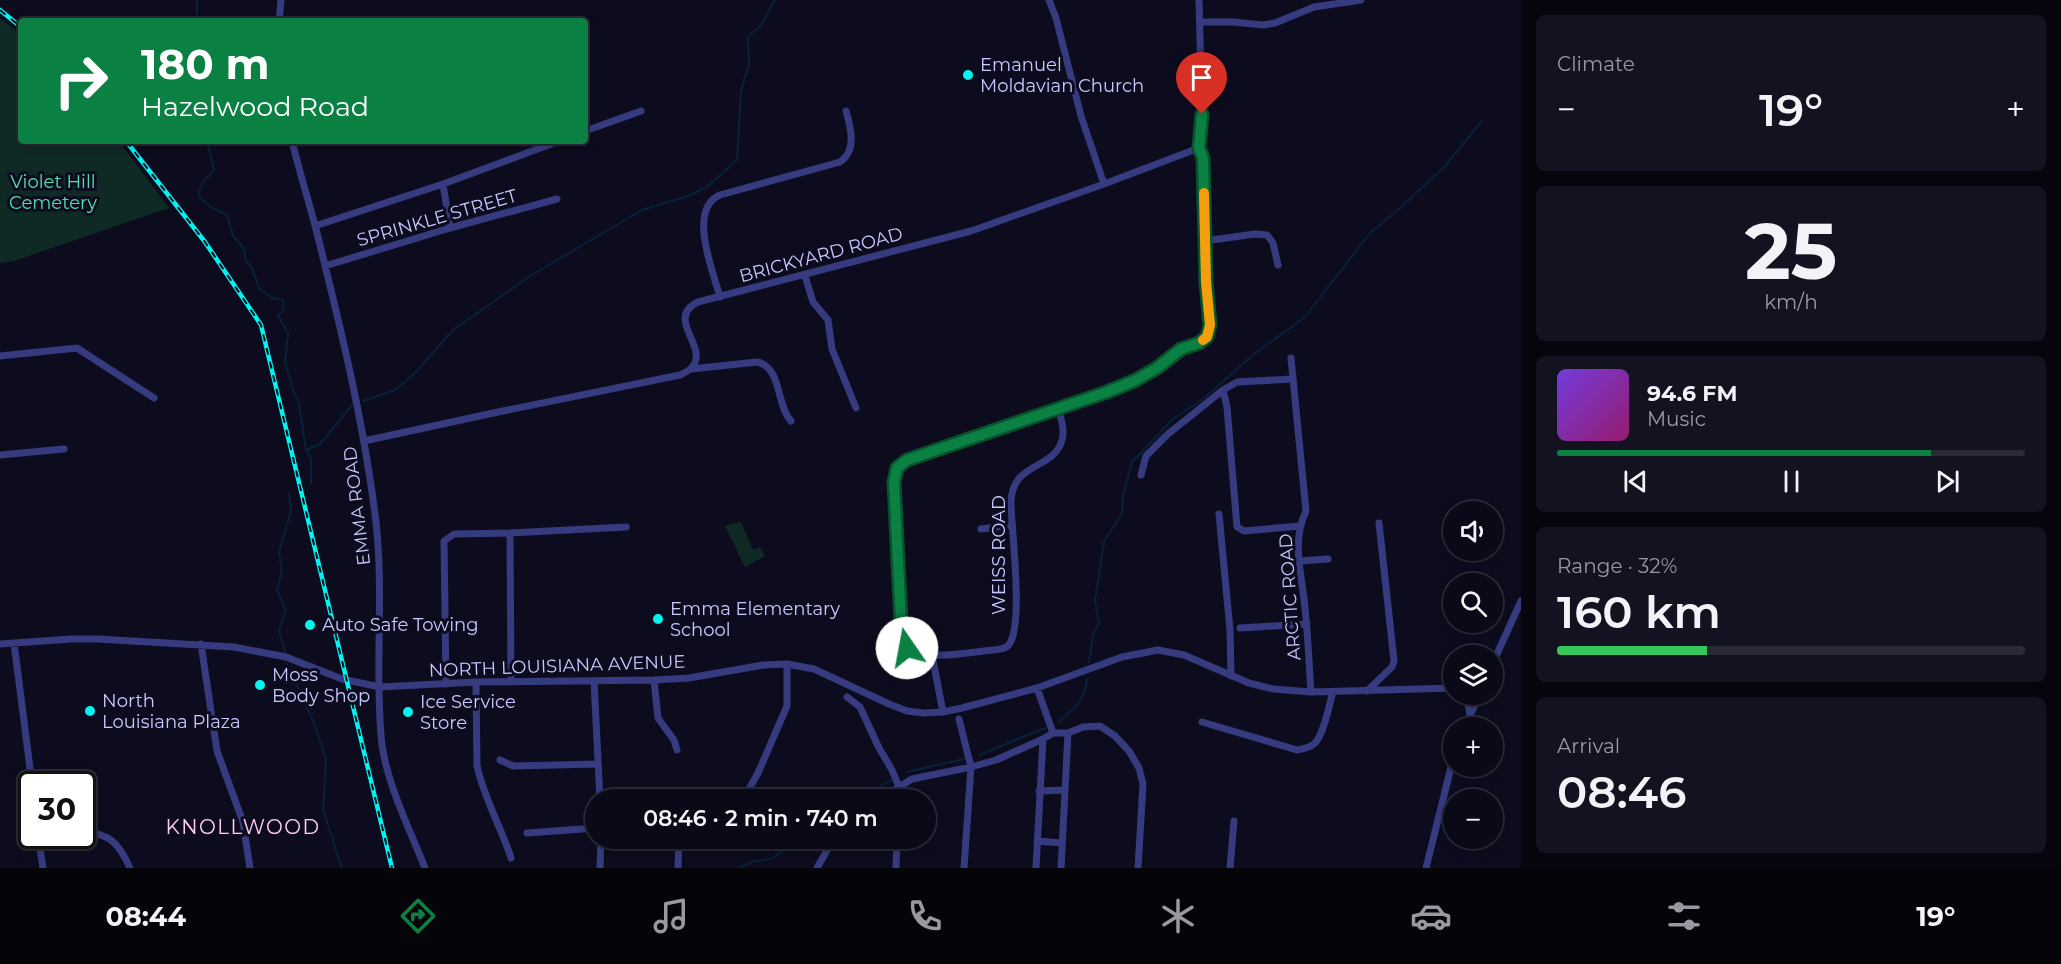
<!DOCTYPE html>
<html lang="en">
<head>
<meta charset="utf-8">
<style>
  :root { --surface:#0a0917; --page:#131220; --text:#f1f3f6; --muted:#999aa1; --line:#2a2a36; --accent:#0b8043 }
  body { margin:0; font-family:Montserrat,sans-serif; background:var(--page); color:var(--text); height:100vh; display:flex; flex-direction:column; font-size:22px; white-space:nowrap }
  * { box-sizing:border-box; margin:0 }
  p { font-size:20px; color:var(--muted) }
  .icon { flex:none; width:33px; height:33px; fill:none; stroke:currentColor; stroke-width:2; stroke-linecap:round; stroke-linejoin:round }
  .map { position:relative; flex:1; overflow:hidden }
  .panel { display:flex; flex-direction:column; gap:15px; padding:15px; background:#06050d; width:540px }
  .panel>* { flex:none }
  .top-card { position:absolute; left:18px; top:18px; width:570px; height:126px; border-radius:6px; box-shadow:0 3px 9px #0003,0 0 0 2px var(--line); background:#0b8043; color:#fff; overflow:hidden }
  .fabs { position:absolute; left:1443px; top:501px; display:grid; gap:12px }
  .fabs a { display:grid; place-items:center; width:60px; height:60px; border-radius:50%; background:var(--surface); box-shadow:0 3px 9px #0003,0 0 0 2px var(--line); font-size:30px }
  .speed { position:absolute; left:18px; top:771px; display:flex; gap:12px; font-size:30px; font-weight:700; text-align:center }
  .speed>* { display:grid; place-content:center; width:78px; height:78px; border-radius:50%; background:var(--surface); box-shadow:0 3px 9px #0003,0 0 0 2px var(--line); line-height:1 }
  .speed .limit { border:3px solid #111; border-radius:9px; background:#fff; color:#111 }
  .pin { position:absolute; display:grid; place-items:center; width:51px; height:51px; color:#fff; margin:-62px -26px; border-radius:50% 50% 50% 0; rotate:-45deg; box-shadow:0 0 6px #0007 }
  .pin .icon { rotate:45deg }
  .me { position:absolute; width:66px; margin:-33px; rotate:348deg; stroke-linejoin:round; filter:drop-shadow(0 0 4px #0008) }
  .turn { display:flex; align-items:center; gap:21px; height:126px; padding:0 24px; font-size:27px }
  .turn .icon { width:78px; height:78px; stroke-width:2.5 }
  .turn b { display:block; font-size:42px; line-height:51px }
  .big { font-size:45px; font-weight:600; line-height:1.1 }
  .panel .card { flex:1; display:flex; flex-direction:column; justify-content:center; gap:9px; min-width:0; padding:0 21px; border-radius:9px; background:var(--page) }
  .panel .dial { align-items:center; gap:0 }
  .dial b { font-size:78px; line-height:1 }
  .song { display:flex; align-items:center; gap:18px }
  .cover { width:72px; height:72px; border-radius:9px; background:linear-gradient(135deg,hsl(260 70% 55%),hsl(320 70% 35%)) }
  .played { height:6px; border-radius:3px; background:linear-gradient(90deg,var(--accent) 80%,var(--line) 80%) }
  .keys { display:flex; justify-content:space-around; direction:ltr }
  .heat { display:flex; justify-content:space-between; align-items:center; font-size:33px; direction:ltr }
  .charge { height:9px; border-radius:4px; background:linear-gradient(90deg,#34c759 32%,var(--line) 0) }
  .trip { position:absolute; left:585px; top:789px; width:351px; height:60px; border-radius:30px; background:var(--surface); box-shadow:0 3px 9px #0003,0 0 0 2px var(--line); font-weight:600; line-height:60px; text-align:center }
  .dock { display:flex; height:96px; justify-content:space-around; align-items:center; background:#040409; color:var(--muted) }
  .dock .icon { width:42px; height:42px }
  .dock .active { color:var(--accent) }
  .dock b { font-size:27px; color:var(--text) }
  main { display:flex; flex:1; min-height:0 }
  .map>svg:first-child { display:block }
  .green { fill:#0f2925 }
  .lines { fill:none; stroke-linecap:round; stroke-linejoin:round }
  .stream { stroke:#08213b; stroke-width:2 }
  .minor { stroke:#363b7f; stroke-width:7 }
  .rail-casing { stroke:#00f4f0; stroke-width:4.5 }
  .rail { stroke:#0d0c1f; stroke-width:2; stroke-dasharray:7; stroke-linecap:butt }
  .route-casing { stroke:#07532c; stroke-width:15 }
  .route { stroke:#0b8043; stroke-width:10 }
  .slow { stroke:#f59e0b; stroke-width:10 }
  .poi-dot { fill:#00f4f0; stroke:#0d0c1f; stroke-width:2 }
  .labels { text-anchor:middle; stroke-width:6; stroke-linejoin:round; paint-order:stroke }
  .poi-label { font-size:18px; fill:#c9c9ff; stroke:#0d0c1f; text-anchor:start }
  .park-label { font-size:18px; fill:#54e0ad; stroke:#0d0c1f }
  .street-label { font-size:18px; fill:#c9c9ff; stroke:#0d0c1f }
  .neighbourhood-label { font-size:20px; letter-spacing:1.5px; fill:#ffcbf2; stroke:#0d0c1f }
</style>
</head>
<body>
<main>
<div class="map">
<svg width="1521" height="868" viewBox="0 0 1521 868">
  <rect width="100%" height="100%" fill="#0d0c1f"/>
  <path class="green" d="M0,18L21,34V141H119L169,208L14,261L0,263Z
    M741,522L753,550L760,547L765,556L745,567L725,526Z"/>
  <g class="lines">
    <path class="stream" d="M197,0V21
      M207,141L214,170L203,182L198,196L211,207L227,215L233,236L244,249L246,261L252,268L259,288L272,298L283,300L284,309L278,316L288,333L285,362L293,390L299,403L306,450L311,459V484
      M363,401L395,390L414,374L453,330L530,276L642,210L691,195L708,186L737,160L741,90L749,64L748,37L761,25L775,0
      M306,450L320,444L352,405
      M285,652L279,630L286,611L277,590L282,570L279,552L291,511L289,493
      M1089,663L1093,634L1099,624L1095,600L1104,542L1122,513L1123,495L1132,462L1173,419L1203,399L1253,355L1305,317L1370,233L1399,209L1444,167L1482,121
      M287,664L314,723L326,760L323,810L342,868
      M1058,722C1074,710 1085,700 1087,679
      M979,755L1045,728
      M907,772L964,759
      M858,800L893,779
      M739,868L754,861L771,859L800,838"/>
    <path class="minor" d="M1049,0L1056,18L1081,116L1104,184
      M279,21L281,0
      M1200,22H1233L1263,25L1275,23L1314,7L1361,0
      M585,131L641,111
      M292,141C299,170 308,199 316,229C340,325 364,422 376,522C384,593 375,664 381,735C384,779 409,827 425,868
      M443,184L450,228
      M315,226L443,184L559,141
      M1205,241L1255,234L1267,235L1273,243L1278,265
      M325,266L450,228L557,199
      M805,276L813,302L828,320L832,349L856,408
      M720,297C713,271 687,209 720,195L840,162C857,150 851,128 846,111
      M0,356L77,348L154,398
      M1291,358L1306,511C1291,542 1302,575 1305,608C1308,636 1309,664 1311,692
      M691,369L757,362C782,367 776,405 791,421
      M1223,390L1227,407L1237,527L1244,531L1299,526
      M1058,409C1061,418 1065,430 1062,440C1054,471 1010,461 1011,505C1012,533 1023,622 1010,643C1007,649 1000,649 994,650C967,652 931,662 907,648L901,622L894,482L897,468L907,460L1107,392L1134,381L1157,368L1181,349L1199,343L1207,337L1210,325L1206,273L1203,158L1199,148L1202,114L1199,0
      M364,441L498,412L680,375C684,373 689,371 692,367C710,348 664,318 698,302L971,231L1104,184L1199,148
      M0,455L64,449
      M1141,475L1146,456L1168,434L1223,390L1237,382L1293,379
      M1219,514L1230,630L1231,676
      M981,529L1012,525
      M510,533L511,682
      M1299,561L1328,559
      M1240,628L1307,624
      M14,643L32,784
      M0,644L71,639H98L234,647L286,657L342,679L380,687L476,682L654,680L689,678L763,665L787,664L814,669L889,704L907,711L924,713L943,712L962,708L1037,688L1122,657L1158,650L1184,655L1249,683L1273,689L1311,692L1454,688
      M201,644L217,751L243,822L250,868
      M932,655L943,712
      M1492,665L1521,601
      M654,680L658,718L674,740L677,750
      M594,681L600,800
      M476,682L477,766C484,798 501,827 511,858
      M446,684L444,541L454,534L510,533L626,527
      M1037,688L1053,733
      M1367,691L1392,667L1394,661L1379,523
      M1462,694L1468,704L1470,714
      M847,697L860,707L879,748L892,770L899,787L898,800
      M959,719L971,767L964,868
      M1202,722L1297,750C1303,749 1310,748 1315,743C1324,734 1329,705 1333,692
      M1464,728L1480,694
      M500,760L513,766L598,764
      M1039,791L1065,790
      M743,800L758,773L787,706V664
      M878,800L912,779L971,767L996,760L1043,739L1053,733H1068L1083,727L1100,726L1115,736L1129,751L1139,768L1143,784L1138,868
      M82,831C110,834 119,843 130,868
      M527,833L596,828
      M38,836L43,868
      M1037,841L1062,843
      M600,868L601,838
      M678,868L679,838
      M817,868L834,838
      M896,868L897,838
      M1036,868L1043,739
      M1061,868L1068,733
      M1230,868L1234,821
      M1426,868L1454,755"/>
    <g class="rail-casing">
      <path id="rail" d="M0,10L21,27
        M126,141L205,242L261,325L392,868"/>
    </g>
    <use href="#rail" class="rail"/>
  </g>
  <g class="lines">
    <g class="route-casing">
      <path id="route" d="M907,648L901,622L894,482L897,468L907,460L1107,392L1134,381L1157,368L1181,349L1199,343L1207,337L1210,325L1206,282L1203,158L1199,148L1202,114"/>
    </g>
    <use href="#route" class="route"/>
    <path class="slow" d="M1203,340L1207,337L1210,325L1206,282L1204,193"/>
  </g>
  <g class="poi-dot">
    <circle cx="968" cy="75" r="6"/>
    <circle cx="658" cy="619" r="6"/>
    <circle cx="310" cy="625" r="6"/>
    <circle cx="260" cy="685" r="6"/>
    <circle cx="90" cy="711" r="6"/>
    <circle cx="408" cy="712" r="6"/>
  </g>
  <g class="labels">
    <g class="poi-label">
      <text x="980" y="71">Emanuel<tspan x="980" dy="21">Moldavian Church</tspan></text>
      <text x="670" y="615">Emma Elementary<tspan x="670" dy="21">School</tspan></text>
      <text x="322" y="631">Auto Safe Towing</text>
      <text x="272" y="681">Moss<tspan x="272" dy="21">Body Shop</tspan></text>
      <text x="102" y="707">North<tspan x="102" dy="21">Louisiana Plaza</tspan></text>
      <text x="420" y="708">Ice Service<tspan x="420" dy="21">Store</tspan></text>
    </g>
    <g class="park-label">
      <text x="53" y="188">Violet Hill<tspan x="53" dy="21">Cemetery</tspan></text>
    </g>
    <g class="street-label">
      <text transform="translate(437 218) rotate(-16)" y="6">SPRINKLE STREET</text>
      <text transform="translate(821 255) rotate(-15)" y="6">BRICKYARD ROAD</text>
      <text transform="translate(357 506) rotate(-97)" y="6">EMMA ROAD</text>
      <text transform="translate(999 555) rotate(-90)" y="6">WEISS ROAD</text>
      <text transform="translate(1290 597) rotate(-94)" y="6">ARCTIC ROAD</text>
      <text transform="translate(557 666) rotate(-2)" y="6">NORTH LOUISIANA AVENUE</text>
    </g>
    <g class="neighbourhood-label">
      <text x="243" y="834">KNOLLWOOD</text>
    </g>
  </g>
</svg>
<div class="fabs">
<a><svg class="icon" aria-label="sound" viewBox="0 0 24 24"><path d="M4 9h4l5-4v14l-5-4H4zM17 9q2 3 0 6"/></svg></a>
<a><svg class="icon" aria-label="search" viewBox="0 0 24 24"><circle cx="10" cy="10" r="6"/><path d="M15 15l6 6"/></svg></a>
<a><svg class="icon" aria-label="layers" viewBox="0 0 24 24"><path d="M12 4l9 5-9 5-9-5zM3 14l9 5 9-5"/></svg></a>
<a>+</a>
<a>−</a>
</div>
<div class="speed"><div class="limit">30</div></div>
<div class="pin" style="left:1202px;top:114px;background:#d93025"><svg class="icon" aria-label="arrive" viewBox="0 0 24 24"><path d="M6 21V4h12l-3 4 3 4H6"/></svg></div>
<svg class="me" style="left:907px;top:648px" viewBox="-20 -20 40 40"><circle r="19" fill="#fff"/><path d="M0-13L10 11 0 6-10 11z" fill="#0b8043"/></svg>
<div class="trip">08:46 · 2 min · 740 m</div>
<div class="top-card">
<div class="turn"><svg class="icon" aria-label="right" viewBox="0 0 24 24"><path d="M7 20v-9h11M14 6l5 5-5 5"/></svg><div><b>180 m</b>Hazelwood Road</div></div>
</div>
</div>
<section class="panel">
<div class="card"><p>Climate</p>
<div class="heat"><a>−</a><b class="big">19°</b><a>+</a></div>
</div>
<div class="card dial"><b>25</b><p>km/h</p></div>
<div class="card">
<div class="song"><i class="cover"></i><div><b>94.6 FM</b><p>Music</p></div></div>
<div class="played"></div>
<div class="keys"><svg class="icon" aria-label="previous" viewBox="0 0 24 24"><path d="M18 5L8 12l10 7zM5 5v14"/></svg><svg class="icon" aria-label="pause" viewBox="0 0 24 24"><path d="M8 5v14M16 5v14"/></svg><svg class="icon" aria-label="next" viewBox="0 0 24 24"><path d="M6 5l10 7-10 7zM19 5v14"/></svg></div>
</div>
<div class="card"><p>Range · 32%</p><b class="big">160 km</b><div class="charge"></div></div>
<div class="card"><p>Arrival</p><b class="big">08:46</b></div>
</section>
</main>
<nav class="dock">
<b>08:44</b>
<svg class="icon active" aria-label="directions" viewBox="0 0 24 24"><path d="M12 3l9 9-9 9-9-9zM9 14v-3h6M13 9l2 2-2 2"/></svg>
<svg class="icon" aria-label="music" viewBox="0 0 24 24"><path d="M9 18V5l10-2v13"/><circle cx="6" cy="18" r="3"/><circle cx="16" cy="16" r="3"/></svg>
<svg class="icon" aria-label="phone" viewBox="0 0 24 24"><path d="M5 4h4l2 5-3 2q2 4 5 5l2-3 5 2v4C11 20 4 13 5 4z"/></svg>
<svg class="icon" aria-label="climate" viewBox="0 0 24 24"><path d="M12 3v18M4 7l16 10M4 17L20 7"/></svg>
<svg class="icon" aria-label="car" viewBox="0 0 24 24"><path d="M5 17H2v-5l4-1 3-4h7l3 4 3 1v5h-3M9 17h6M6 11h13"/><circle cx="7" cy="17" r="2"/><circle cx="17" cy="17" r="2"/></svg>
<svg class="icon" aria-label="filters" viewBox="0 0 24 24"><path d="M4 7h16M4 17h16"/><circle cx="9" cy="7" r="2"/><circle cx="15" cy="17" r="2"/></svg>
<b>19°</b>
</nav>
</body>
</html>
